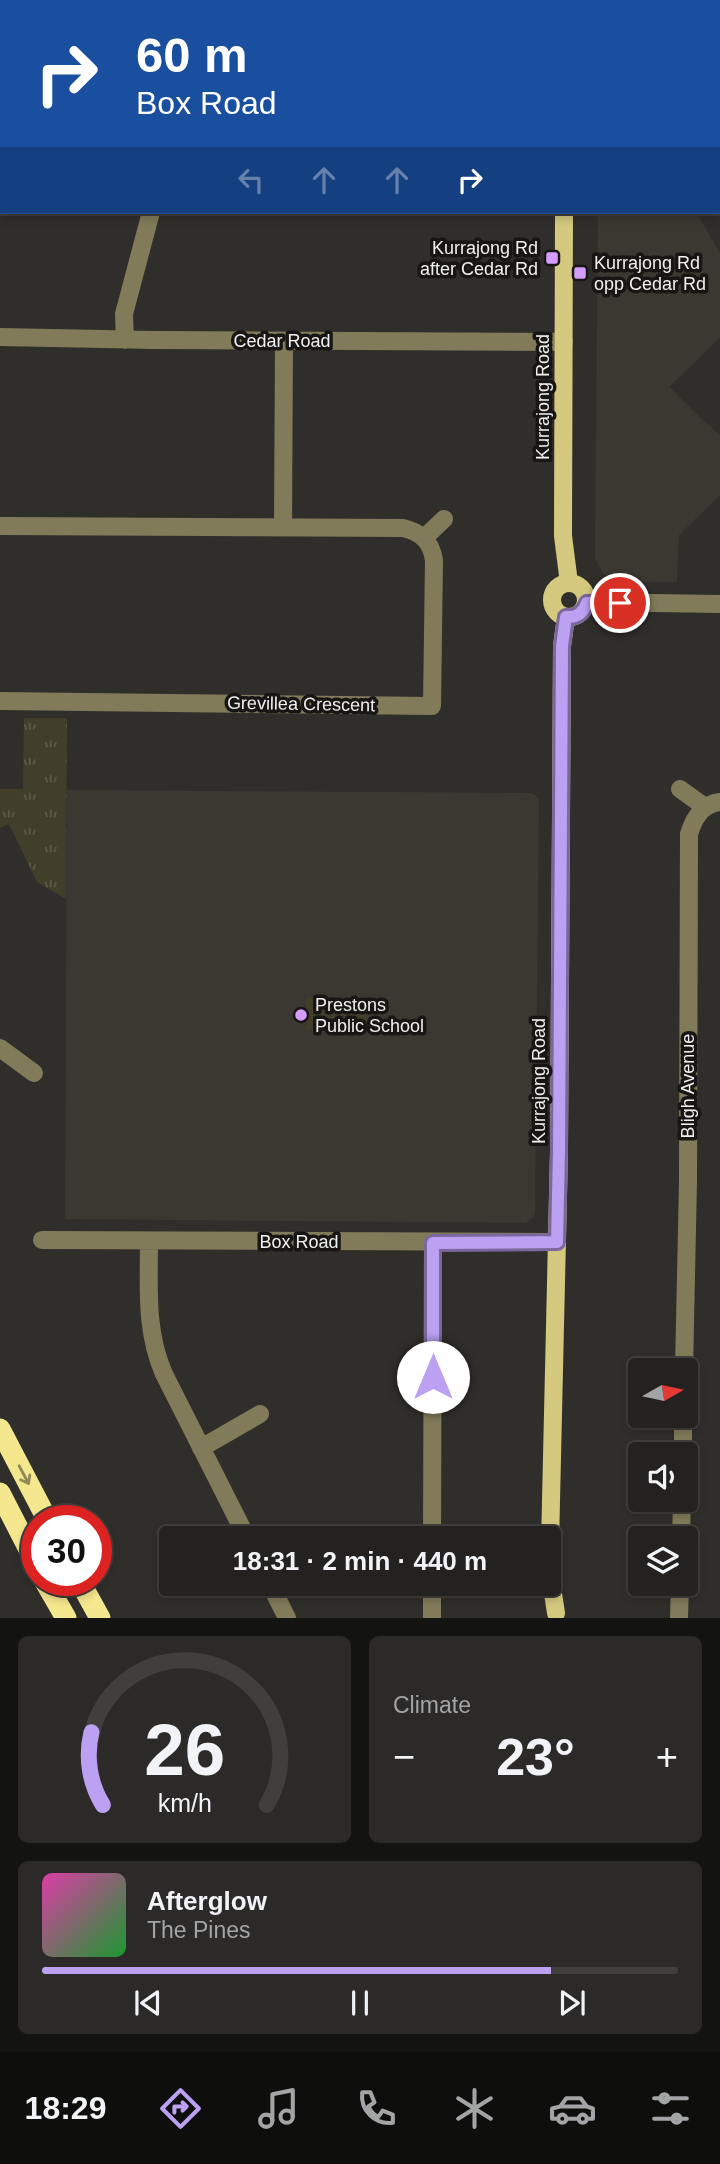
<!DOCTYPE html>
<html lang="en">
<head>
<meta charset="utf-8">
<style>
  :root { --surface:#232220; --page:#2b2a29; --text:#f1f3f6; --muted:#a3a4a5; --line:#403f3e; --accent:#bca0f2 }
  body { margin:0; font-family:Helvetica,sans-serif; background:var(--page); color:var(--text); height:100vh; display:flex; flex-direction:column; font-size:26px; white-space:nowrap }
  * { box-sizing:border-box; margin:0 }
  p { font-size:23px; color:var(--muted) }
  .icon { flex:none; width:38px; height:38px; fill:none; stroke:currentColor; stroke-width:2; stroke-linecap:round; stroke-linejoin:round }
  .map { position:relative; height:1618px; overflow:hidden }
  .details { display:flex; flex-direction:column; gap:18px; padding:18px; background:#131312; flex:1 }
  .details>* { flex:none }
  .top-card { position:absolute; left:0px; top:0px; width:721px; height:214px; box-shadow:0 4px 10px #0003,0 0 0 2px var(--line); background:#1a4fa0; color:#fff; overflow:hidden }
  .needle { width:46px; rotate:81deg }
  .buttons { position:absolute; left:628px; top:1358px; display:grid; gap:14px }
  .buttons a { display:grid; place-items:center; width:70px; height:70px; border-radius:7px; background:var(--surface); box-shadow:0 4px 10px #0003,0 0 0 2px var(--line); font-size:35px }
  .speed { position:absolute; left:21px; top:1505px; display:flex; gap:14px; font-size:35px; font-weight:700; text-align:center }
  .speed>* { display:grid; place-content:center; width:91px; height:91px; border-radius:50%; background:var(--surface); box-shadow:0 4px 10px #0003,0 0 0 2px var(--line); line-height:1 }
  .speed .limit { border:10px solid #d22; background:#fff; color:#111 }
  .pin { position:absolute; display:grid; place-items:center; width:60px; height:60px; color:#fff; margin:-30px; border:4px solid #fff; border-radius:50%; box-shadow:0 2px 7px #0007 }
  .me { position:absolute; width:77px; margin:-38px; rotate:0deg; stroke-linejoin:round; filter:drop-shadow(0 0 5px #0008) }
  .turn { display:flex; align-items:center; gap:24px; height:147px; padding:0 21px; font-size:32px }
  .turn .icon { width:91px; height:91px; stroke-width:2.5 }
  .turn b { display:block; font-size:49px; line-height:60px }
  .lanes { display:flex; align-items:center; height:66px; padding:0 21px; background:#0003; justify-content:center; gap:35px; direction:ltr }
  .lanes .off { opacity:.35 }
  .big { font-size:52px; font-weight:700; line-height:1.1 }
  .details .tile { flex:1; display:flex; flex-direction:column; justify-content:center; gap:10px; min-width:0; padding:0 24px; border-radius:10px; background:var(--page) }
  .details .dial { align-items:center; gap:0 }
  .dial svg { height:182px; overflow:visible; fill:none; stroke:var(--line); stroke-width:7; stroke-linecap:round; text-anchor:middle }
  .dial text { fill:var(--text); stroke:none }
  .song { display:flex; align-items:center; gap:21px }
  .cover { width:84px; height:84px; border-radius:10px; background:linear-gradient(135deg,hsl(320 70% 55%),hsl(130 70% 35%)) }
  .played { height:7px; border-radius:4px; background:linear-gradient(90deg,var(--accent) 80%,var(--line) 80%) }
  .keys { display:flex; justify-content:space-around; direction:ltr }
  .heat { display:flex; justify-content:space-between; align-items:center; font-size:38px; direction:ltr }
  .details .tiles { flex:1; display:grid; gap:18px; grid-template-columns:1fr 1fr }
  .tile:last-child { grid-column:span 2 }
  .trip { position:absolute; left:159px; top:1526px; width:402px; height:70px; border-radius:7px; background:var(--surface); box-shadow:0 4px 10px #0003,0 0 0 2px var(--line); font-weight:700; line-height:70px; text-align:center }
  .tab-bar { display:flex; height:112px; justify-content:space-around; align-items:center; background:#0e0e0d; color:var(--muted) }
  .tab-bar .icon { width:49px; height:49px }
  .tab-bar .on { color:var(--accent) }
  .tab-bar b { font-size:32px; color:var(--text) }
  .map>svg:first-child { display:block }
  .built { fill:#3a3830 }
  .park { fill:url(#park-tufts) }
  .pitch { fill:#413e2a }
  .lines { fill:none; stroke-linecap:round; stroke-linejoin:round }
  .minor { stroke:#817b59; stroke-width:18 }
  .major { stroke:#d4c97f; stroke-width:18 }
  .highway { stroke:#f5e78e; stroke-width:21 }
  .oneway { stroke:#918958 }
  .route-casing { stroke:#7a689d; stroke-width:18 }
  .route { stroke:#bca0f2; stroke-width:12 }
  .poi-dot { fill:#d59cfb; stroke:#171615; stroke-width:2.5 }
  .labels { text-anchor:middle; stroke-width:7; stroke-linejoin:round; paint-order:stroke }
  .poi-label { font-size:18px; fill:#efefed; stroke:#171615; text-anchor:start }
  .street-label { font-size:18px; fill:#efefed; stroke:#171615 }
</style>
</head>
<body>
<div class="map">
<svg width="720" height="1618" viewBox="0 0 720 1618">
  <defs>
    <pattern id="park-tufts" width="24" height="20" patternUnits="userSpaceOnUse" patternTransform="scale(1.75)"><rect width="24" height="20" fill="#413e2a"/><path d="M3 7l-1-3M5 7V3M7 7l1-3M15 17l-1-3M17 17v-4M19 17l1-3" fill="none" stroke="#5d5a49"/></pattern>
  </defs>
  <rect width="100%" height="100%" fill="#2f2e2b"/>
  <path class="built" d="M598,212H696L720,253V338L669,387L720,436V495L679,535L677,582H640L604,575L595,558Z
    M67,790L531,793L539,798L535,1214L526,1223L65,1219Z"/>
  <path class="park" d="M24,718H67L66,899L37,882L9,824L0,828V789H23Z"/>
  <path class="pitch" d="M306,997L369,999L368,1031L305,1029Z"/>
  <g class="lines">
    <path class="minor" d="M373,0L378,2
      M46,2L47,0
      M211,2V0
      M447,2H456
      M0,176H2
      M0,337L154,340L564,342
      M125,340L124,314L151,212
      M0,526L403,528C421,532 431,541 434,560L432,706L0,701
      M283,527L284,341
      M424,538L444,519
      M587,602L720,604
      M680,789L705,807
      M0,1048L34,1073
      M42,1240L557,1242
      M149,1241C149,1287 145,1331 164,1374L247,1538
      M684,1370L688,1181L689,834C694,818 702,804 720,802
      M201,1448L260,1414
      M683,1454V1416
      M432,1538L433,1243
      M681,1538L682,1500
      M270,1584L287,1618
      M432,1618V1584
      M679,1618L680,1584"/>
    <path class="major" d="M566,2V0
      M564,212L563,536L569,583
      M552 600a17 17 0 1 1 34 0a17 17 0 1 1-34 0Z
      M550,1545L559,1151L562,646L566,617
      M550,1574L556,1613"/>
    <path class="highway" d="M0,1429L48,1521
      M0,1493L37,1565
      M44,1580L66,1618
      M79,1580L100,1618"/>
  </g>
  <defs><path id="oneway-shaft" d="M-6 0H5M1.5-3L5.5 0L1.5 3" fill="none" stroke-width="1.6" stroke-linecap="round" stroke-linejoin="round" transform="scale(1.75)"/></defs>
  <use class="oneway" href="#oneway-shaft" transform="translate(24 1475) rotate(62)"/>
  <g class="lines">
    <g class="route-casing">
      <path id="route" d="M433,1377V1243L557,1242L559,1151L562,646L566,617C577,618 583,613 587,603H620"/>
    </g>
    <use href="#route" class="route"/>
  </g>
  <g class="poi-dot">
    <rect x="545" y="251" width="14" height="14" rx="3.5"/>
    <rect x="573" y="266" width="14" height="14" rx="3.5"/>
    <circle cx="301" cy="1015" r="7"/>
  </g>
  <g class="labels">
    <g class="poi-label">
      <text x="538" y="254" text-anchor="end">Kurrajong Rd<tspan x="538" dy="21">after Cedar Rd</tspan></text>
      <text x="594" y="269">Kurrajong Rd<tspan x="594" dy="21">opp Cedar Rd</tspan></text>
      <text x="315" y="1011">Prestons<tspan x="315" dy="21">Public School</tspan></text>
    </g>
    <g class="street-label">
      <text x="282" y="347">Cedar Road</text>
      <text transform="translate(543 397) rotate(-90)" y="6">Kurrajong Road</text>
      <text transform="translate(301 704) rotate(1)" y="6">Grevillea Crescent</text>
      <text transform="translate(539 1081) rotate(-90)" y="6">Kurrajong Road</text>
      <text transform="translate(688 1086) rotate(-90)" y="6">Bligh Avenue</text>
      <text x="299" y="1248">Box Road</text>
    </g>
  </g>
</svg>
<div class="buttons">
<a><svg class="needle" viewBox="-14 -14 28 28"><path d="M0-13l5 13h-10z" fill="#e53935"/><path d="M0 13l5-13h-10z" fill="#a3a4a5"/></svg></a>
<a><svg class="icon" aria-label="sound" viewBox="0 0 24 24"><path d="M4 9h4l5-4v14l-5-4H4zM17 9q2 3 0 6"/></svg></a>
<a><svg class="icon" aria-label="layers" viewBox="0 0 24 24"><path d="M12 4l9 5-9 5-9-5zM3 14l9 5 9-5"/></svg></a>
</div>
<div class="speed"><div class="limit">30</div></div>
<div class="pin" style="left:620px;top:603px;background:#d93025"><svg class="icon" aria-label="arrive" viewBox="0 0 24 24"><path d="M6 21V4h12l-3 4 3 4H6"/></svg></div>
<svg class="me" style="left:433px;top:1377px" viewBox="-20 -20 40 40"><circle r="19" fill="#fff"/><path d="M0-13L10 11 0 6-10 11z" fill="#bca0f2"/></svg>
<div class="trip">18:31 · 2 min · 440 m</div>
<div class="top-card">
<div class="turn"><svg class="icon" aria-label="right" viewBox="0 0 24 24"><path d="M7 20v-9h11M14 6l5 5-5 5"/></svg><div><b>60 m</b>Box Road</div></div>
<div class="lanes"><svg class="icon off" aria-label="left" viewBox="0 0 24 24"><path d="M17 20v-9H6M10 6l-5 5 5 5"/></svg><svg class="icon off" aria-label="ahead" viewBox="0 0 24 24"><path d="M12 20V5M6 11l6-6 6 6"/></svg><svg class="icon off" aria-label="ahead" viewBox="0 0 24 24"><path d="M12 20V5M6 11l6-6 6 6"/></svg><svg class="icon" aria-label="right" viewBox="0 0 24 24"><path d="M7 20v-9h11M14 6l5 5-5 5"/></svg></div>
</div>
</div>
<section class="details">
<div class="tiles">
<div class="tile dial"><svg viewBox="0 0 100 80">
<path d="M14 69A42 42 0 1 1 86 69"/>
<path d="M14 69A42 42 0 0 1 9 37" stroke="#bca0f2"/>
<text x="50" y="56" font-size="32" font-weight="700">26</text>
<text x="50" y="72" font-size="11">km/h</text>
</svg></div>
<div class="tile"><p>Climate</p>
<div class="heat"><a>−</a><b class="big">23°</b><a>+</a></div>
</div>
<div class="tile">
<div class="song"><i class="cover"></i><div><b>Afterglow</b><p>The Pines</p></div></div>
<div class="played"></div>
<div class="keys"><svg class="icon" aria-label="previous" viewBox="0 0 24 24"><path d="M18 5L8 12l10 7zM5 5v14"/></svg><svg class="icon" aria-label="pause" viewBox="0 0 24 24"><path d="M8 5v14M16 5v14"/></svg><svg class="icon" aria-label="next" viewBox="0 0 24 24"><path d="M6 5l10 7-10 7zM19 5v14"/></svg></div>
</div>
</div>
</section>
<nav class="tab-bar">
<b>18:29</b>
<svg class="icon on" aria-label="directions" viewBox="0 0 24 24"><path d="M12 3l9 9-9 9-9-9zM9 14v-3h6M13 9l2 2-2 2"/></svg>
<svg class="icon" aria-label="music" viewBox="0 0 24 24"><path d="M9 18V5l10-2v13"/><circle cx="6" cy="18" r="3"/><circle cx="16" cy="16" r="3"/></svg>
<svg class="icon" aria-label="phone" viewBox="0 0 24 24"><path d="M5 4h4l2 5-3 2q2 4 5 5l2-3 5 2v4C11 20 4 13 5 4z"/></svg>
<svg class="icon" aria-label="climate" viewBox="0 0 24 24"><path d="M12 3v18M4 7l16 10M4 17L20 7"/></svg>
<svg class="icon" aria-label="car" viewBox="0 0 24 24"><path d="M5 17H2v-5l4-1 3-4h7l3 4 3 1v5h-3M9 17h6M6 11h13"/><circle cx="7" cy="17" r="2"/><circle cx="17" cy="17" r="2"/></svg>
<svg class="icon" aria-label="filters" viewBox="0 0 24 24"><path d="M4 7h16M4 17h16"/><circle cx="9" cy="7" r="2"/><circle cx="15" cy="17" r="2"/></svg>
</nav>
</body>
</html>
